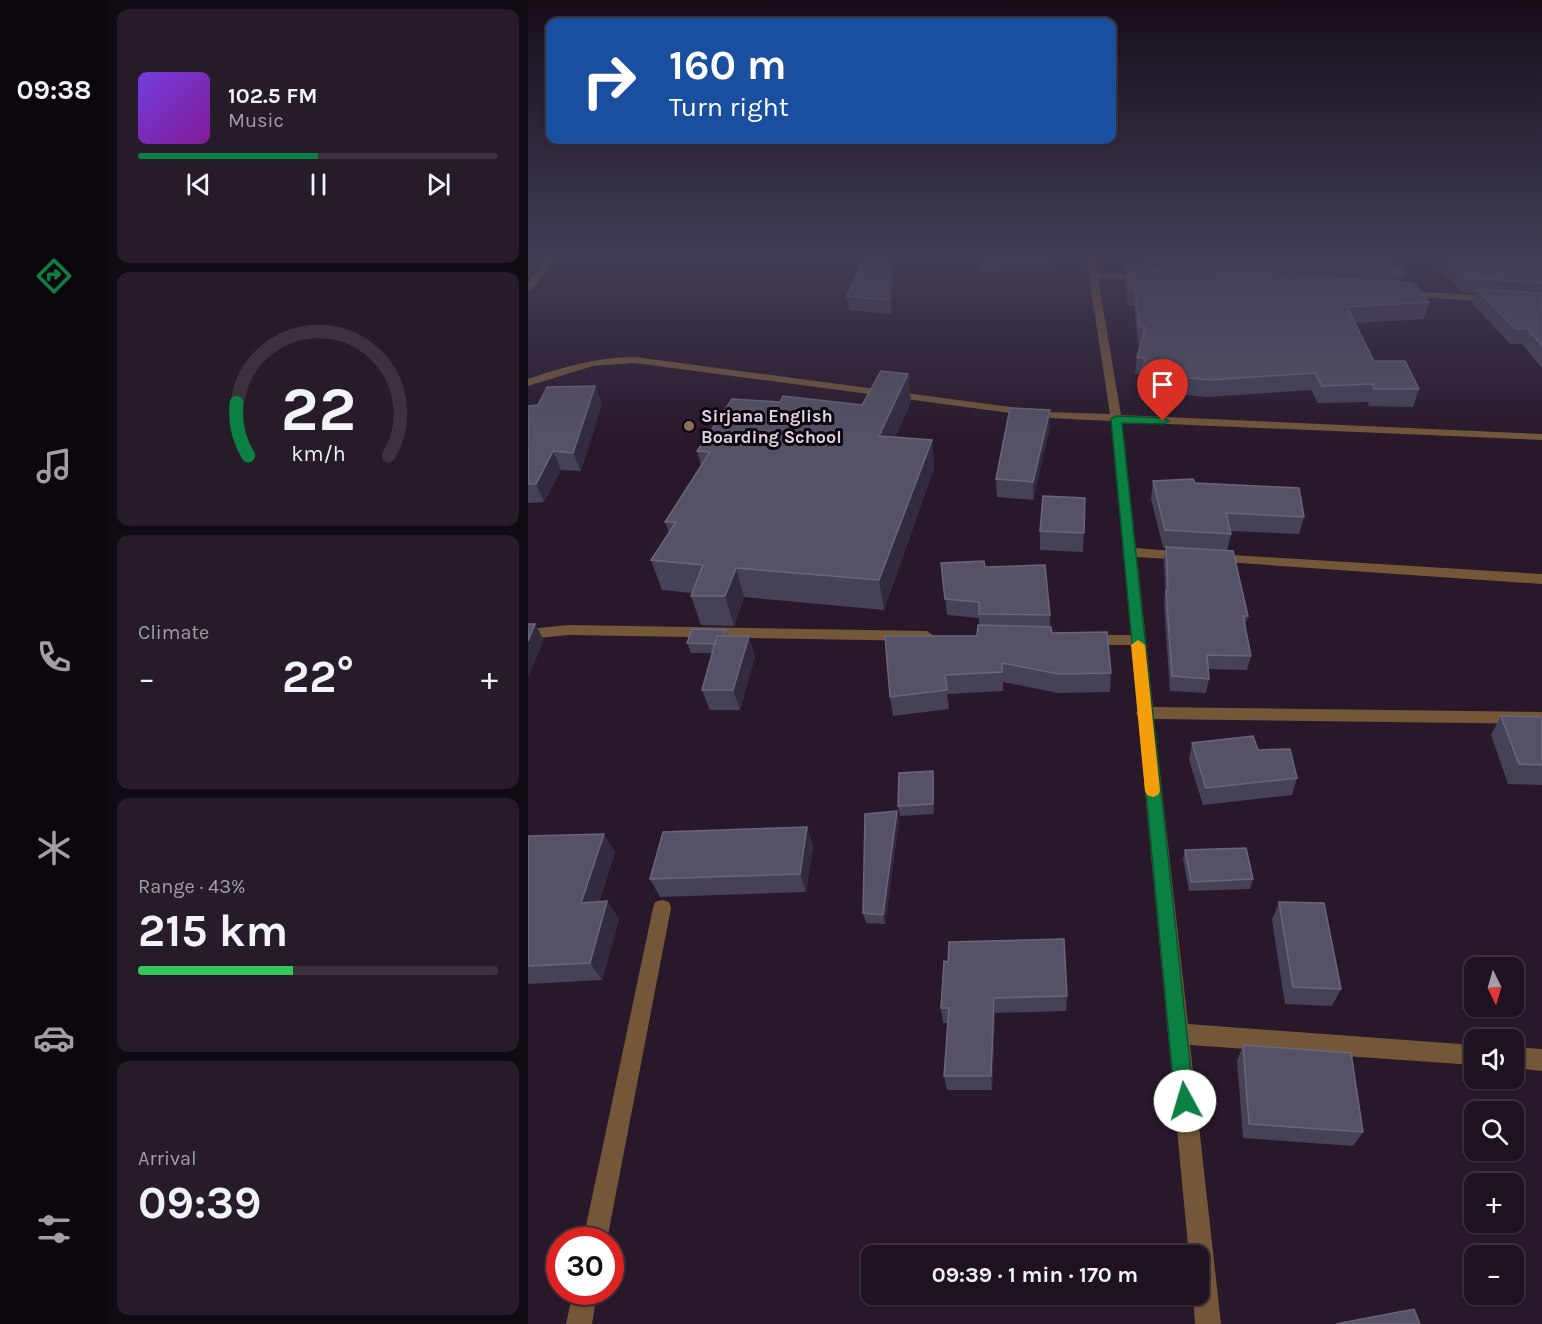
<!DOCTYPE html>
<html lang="en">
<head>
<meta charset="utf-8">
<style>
  :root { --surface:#1e1220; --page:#261b29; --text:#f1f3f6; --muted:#a19ea5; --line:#3c323e; --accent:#0b8043 }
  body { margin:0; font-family:Karla,sans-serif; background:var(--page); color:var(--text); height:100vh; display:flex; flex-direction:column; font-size:22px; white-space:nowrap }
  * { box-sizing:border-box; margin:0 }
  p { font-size:20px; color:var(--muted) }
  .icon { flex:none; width:33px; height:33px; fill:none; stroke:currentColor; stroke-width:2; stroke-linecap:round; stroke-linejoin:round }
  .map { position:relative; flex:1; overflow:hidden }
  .panel { display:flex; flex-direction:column; gap:9px; padding:9px; background:#100a12; width:420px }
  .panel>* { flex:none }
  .guide { position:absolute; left:18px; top:18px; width:570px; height:126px; border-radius:12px; box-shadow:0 2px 4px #0004,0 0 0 2px var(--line); background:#1a4fa0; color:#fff; overflow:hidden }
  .needle { width:39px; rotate:175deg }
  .tools { position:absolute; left:936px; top:957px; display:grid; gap:12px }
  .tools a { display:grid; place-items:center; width:60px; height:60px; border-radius:12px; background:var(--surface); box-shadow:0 2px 4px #0004,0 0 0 2px var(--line); font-size:30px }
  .speed { position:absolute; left:18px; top:1227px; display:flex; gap:12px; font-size:30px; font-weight:700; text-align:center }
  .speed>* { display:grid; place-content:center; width:78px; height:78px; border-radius:50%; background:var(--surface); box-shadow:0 2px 4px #0004,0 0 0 2px var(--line); line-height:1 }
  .speed .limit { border:9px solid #d22; background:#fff; color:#111 }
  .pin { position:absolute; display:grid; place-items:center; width:51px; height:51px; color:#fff; margin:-62px -26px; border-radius:50% 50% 50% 0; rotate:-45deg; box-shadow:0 0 6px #0007 }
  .pin .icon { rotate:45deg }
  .me { position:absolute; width:66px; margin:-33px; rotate:354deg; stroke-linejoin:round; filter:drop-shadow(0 0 4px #0008) }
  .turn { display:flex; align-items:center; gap:21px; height:126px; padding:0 24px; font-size:27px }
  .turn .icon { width:78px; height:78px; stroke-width:2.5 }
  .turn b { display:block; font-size:42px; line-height:51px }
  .big { font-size:45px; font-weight:700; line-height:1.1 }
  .panel .widget { flex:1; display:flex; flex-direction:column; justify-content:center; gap:9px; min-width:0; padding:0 21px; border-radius:12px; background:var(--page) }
  .panel .dial { align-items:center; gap:0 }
  .dial svg { height:156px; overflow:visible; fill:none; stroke:var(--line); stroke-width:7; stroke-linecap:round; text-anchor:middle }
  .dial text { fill:var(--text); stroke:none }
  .song { display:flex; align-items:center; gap:18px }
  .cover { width:72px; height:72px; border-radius:9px; background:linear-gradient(135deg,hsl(260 70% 55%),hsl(290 70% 35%)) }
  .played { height:6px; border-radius:3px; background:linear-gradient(90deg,var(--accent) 50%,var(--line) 50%) }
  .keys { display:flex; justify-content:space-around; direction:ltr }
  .heat { display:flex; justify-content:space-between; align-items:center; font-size:33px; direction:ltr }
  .charge { height:9px; border-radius:4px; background:linear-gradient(90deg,#34c759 43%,var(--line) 0) }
  .trip { position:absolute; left:333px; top:1245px; width:348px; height:60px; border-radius:12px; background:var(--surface); box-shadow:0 2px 4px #0004,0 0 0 2px var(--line); font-weight:700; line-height:60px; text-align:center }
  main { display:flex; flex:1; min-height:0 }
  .tab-bar { display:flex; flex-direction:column; width:108px; justify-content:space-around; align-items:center; background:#0c070d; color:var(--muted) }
  .tab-bar .icon { width:42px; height:42px }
  .tab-bar .active { color:var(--accent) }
  .tab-bar b { font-size:27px; color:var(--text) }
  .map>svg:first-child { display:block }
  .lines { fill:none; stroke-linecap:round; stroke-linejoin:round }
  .street { fill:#745739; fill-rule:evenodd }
  .wall { fill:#454258 }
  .shaded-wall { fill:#322b40 }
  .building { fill:#555267; stroke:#6a667a; stroke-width:1.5 }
  .route { fill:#0b8043; stroke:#07532c; stroke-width:1.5 }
  .slow { fill:#f59e0b }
  .education-dot { fill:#8d6e63; stroke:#0d060e; stroke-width:2 }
  .labels { text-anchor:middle; stroke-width:6; stroke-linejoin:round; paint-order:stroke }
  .far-poi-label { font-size:18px; font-weight:bold; fill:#ded4e0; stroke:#0d060e; text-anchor:start }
</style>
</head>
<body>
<main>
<nav class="tab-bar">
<b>09:38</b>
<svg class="icon active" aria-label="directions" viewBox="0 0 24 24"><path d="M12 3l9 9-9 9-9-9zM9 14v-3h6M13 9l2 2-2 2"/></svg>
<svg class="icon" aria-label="music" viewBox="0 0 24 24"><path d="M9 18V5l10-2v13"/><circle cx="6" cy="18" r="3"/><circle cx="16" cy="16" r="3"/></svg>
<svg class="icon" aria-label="phone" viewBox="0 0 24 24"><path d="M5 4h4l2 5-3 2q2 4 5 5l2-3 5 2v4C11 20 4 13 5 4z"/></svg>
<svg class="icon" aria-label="climate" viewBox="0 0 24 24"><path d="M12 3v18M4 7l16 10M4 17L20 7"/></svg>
<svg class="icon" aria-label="car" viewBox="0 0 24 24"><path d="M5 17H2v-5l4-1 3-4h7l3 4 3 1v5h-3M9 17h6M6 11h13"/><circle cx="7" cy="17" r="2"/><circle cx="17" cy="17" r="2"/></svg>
<svg class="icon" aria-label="filters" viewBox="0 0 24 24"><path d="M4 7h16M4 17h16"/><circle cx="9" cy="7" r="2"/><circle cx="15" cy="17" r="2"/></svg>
</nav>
<section class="panel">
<div class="widget">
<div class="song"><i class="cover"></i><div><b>102.5 FM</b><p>Music</p></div></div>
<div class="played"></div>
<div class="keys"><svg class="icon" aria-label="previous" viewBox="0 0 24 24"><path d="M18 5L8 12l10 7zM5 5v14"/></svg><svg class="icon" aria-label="pause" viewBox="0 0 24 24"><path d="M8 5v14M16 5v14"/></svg><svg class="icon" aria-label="next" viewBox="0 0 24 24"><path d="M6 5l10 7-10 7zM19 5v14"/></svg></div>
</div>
<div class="widget dial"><svg viewBox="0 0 100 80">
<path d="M14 69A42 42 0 1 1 86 69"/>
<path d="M14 69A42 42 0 0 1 8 42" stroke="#0b8043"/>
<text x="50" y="56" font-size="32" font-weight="700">22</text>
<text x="50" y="72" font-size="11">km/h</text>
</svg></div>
<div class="widget"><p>Climate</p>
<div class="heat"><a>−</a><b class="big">22°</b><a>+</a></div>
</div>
<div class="widget"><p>Range · 43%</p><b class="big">215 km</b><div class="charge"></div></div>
<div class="widget"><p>Arrival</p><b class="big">09:39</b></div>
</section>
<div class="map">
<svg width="1014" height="1324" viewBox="0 0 1014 1324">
  <rect width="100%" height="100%" fill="#28182a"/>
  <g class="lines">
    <path class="street" d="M21,257H30L3,290L0,291V282Z
      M558,257H566L569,273L616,275L621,278L616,281L570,278L593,415L1014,434V440L594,422L608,548L657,552L664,556L657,560L609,557L625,707L1014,712V724L626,719L660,1024L946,1045V1065L662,1045L693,1324H667L665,1294H670V1256H661L610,717L608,713L610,710L604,645H561L554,640L561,635H603L583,421L521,418L107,363L65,366L0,386V379C35,367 69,357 107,357L521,412L582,414Z
      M876,291L966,296L971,299L966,302L873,296V292Z
      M687,554L1014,574V584L682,561L680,558Z
      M41,625L399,631L406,636L399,641L41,635L0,639V629Z
      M134,900L141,902L143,908L79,1240H55L125,908L127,902Z
      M986,1047L1014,1049V1071L986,1068Z
      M45,1292H69L64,1324H38Z"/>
  </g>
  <path class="wall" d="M336,257H366L363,314L321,310L319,296Z
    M527,257L526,271L450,272V261Z
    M596,257H861L876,274L873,282L901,302L896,319L827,323L846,361L891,389L885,407L841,406L840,402L790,403L783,390L679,397L611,390L612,374H607L609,357L613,344L610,343L606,306H600L597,282V272H596Z
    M902,257H1014V368L994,344H982L944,303L948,293L934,292Z
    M380,374L383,402L367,437L404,440L406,468L356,610L216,597L206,626L173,625L163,596L164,593L134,590L123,560L141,533L137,522L173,465L169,451L252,402L334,405Z
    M74,403L53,471L33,470L16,502L0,503V406Z
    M522,410V427L505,500L469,497L468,479Z
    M625,481L667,483L776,517L771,534L702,531L703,534L699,551L720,616L717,626L723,656L719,670L680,669L681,679L678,693L642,691L636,605L637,591L636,561L638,548L635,547L623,499Z
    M557,498L555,552L512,550V531Z
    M413,563L457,567L522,615V627L524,633L583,673L582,692L530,693L475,682V691L419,694L421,709L365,716L362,697L449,636L451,625V618L419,615Z
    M198,630L200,636L227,656L212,710H182L174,690L184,653H163L159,643Z
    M973,716L1014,717V785L980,784L963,735Z
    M664,743L730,750L769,778L764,795L675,805L661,760Z
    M405,771L406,781V814L372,816L370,806Z
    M371,820L357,924L338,923L335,913Z
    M279,827L285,846L278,892L132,897L122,879Z
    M0,836L87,852L71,902L79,901L91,919L74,980L0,984Z
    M657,850L725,879L722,889L661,891L655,859Z
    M751,902L813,989L804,1006L757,1004L744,920Z
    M416,961L539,996L538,1011L467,1013L464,1090H419L416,1076L420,1023H415L413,1008Z
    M715,1045L835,1132L825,1146L715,1138L709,1061Z"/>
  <path class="shaded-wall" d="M0,257H16L0,276Z
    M364,257H366L363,314L361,300Z
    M380,374L383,402L354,464L351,436Z
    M67,386L74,403L53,471L45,453Z
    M522,410V427L505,500V482Z
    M404,440L406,468L356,610L351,580Z
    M25,451L33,470L16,502L8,484Z
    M208,568L216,597L206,626L197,596Z
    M7,624L16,640L0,678V641Z
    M221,636L227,656L212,710L205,690Z
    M405,771L406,781V814L405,804Z
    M369,811L371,820L357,924L355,915Z
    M279,827L285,846L278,892L272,874Z
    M76,834L87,852L65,921L53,903Z
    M79,901L91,919L74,980L62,963Z
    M466,998L467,1013L464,1090L463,1076Z"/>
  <path class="building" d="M336,257H364L361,300L319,296Z
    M451,257H526V261H450Z
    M597,257H861L876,274L597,259Z
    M919,257H1014V283L939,278Z
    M598,266L885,283L901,302L819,307L846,361H877L891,389H846L845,384L794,386L787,373L682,380L612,373L618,358L609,357L617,327H611L607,290H601Z
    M949,289L1014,293V346L1000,329H987Z
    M353,371L380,374L351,436L404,440L351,580L208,568L197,596H163L175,565L123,560L148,522H137L182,452L169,451L204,399L252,402L255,396L334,405Z
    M67,386L45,453L25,451L8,484H0V406L10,405L19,387Z
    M482,408L522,410L505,482L468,479Z
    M665,479L667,483L771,488L776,517L698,513L703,534L637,530L625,481Z
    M515,496L557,498L556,533L512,531Z
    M638,547L705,551L720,616H715L723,656L679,655L681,679L644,676L638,591L640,590Z
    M456,561L457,567L517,565L522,615L451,614V602L417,599L413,563Z
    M0,624H7L0,641Z
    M450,625L523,627L524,633L579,632L583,673L531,674L474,663V672L417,675L419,690L362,697L357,636H449Z
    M164,629L198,630L196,636H189L187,644L159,643Z
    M189,636H221L205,690H174Z
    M973,716L1014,717V765L991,764Z
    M725,736L730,750L762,749L769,778L678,788L664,743Z
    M405,771V804L370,806L371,773Z
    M369,811L355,915L335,913L337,814Z
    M279,827L272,874L122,879L135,832Z
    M76,834L53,903L79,901L62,963L0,966V836Z
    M718,848L725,879L663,882L657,850Z
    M751,902L796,903L813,989L765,987Z
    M536,939L539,996L466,998L463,1076H416L421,1008H413L416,961L420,962L421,942Z
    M715,1045L823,1053L835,1132L721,1124Z
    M886,1309L892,1324H808Z"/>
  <linearGradient id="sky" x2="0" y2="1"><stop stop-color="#160d17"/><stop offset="0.58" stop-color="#423d55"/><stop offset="1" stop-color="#423d55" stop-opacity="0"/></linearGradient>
  <rect width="1014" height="442" fill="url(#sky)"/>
  <path class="route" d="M588,416L635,418L641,421L635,424L594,423L666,1101L664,1108L657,1111L650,1108L647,1101L583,419Z"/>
  <path class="slow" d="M610,640L617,645L632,791L630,795L625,797L619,795L617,791L603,645Z"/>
  <circle class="education-dot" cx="161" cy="426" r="6"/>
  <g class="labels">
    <g class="far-poi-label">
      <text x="173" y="422">Sirjana English<tspan x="173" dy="21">Boarding School</tspan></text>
    </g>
  </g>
</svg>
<div class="tools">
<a><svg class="needle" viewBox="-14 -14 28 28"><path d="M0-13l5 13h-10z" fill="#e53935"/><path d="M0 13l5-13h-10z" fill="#a19ea5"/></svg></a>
<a><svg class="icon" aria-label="sound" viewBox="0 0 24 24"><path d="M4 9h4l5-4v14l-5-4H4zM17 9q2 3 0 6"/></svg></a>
<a><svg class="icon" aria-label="search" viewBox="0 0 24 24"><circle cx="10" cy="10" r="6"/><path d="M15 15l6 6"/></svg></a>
<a>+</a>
<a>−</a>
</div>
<div class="speed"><div class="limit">30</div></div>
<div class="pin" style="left:635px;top:421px;background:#d93025"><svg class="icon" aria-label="arrive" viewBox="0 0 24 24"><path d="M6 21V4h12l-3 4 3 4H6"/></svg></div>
<svg class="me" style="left:657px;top:1101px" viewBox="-20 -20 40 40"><circle r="19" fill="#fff"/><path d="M0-13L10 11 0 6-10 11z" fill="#0b8043"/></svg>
<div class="trip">09:39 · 1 min · 170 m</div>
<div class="guide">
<div class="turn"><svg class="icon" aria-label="right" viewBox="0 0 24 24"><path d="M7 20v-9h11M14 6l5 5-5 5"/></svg><div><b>160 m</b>Turn right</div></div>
</div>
</div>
</main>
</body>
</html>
